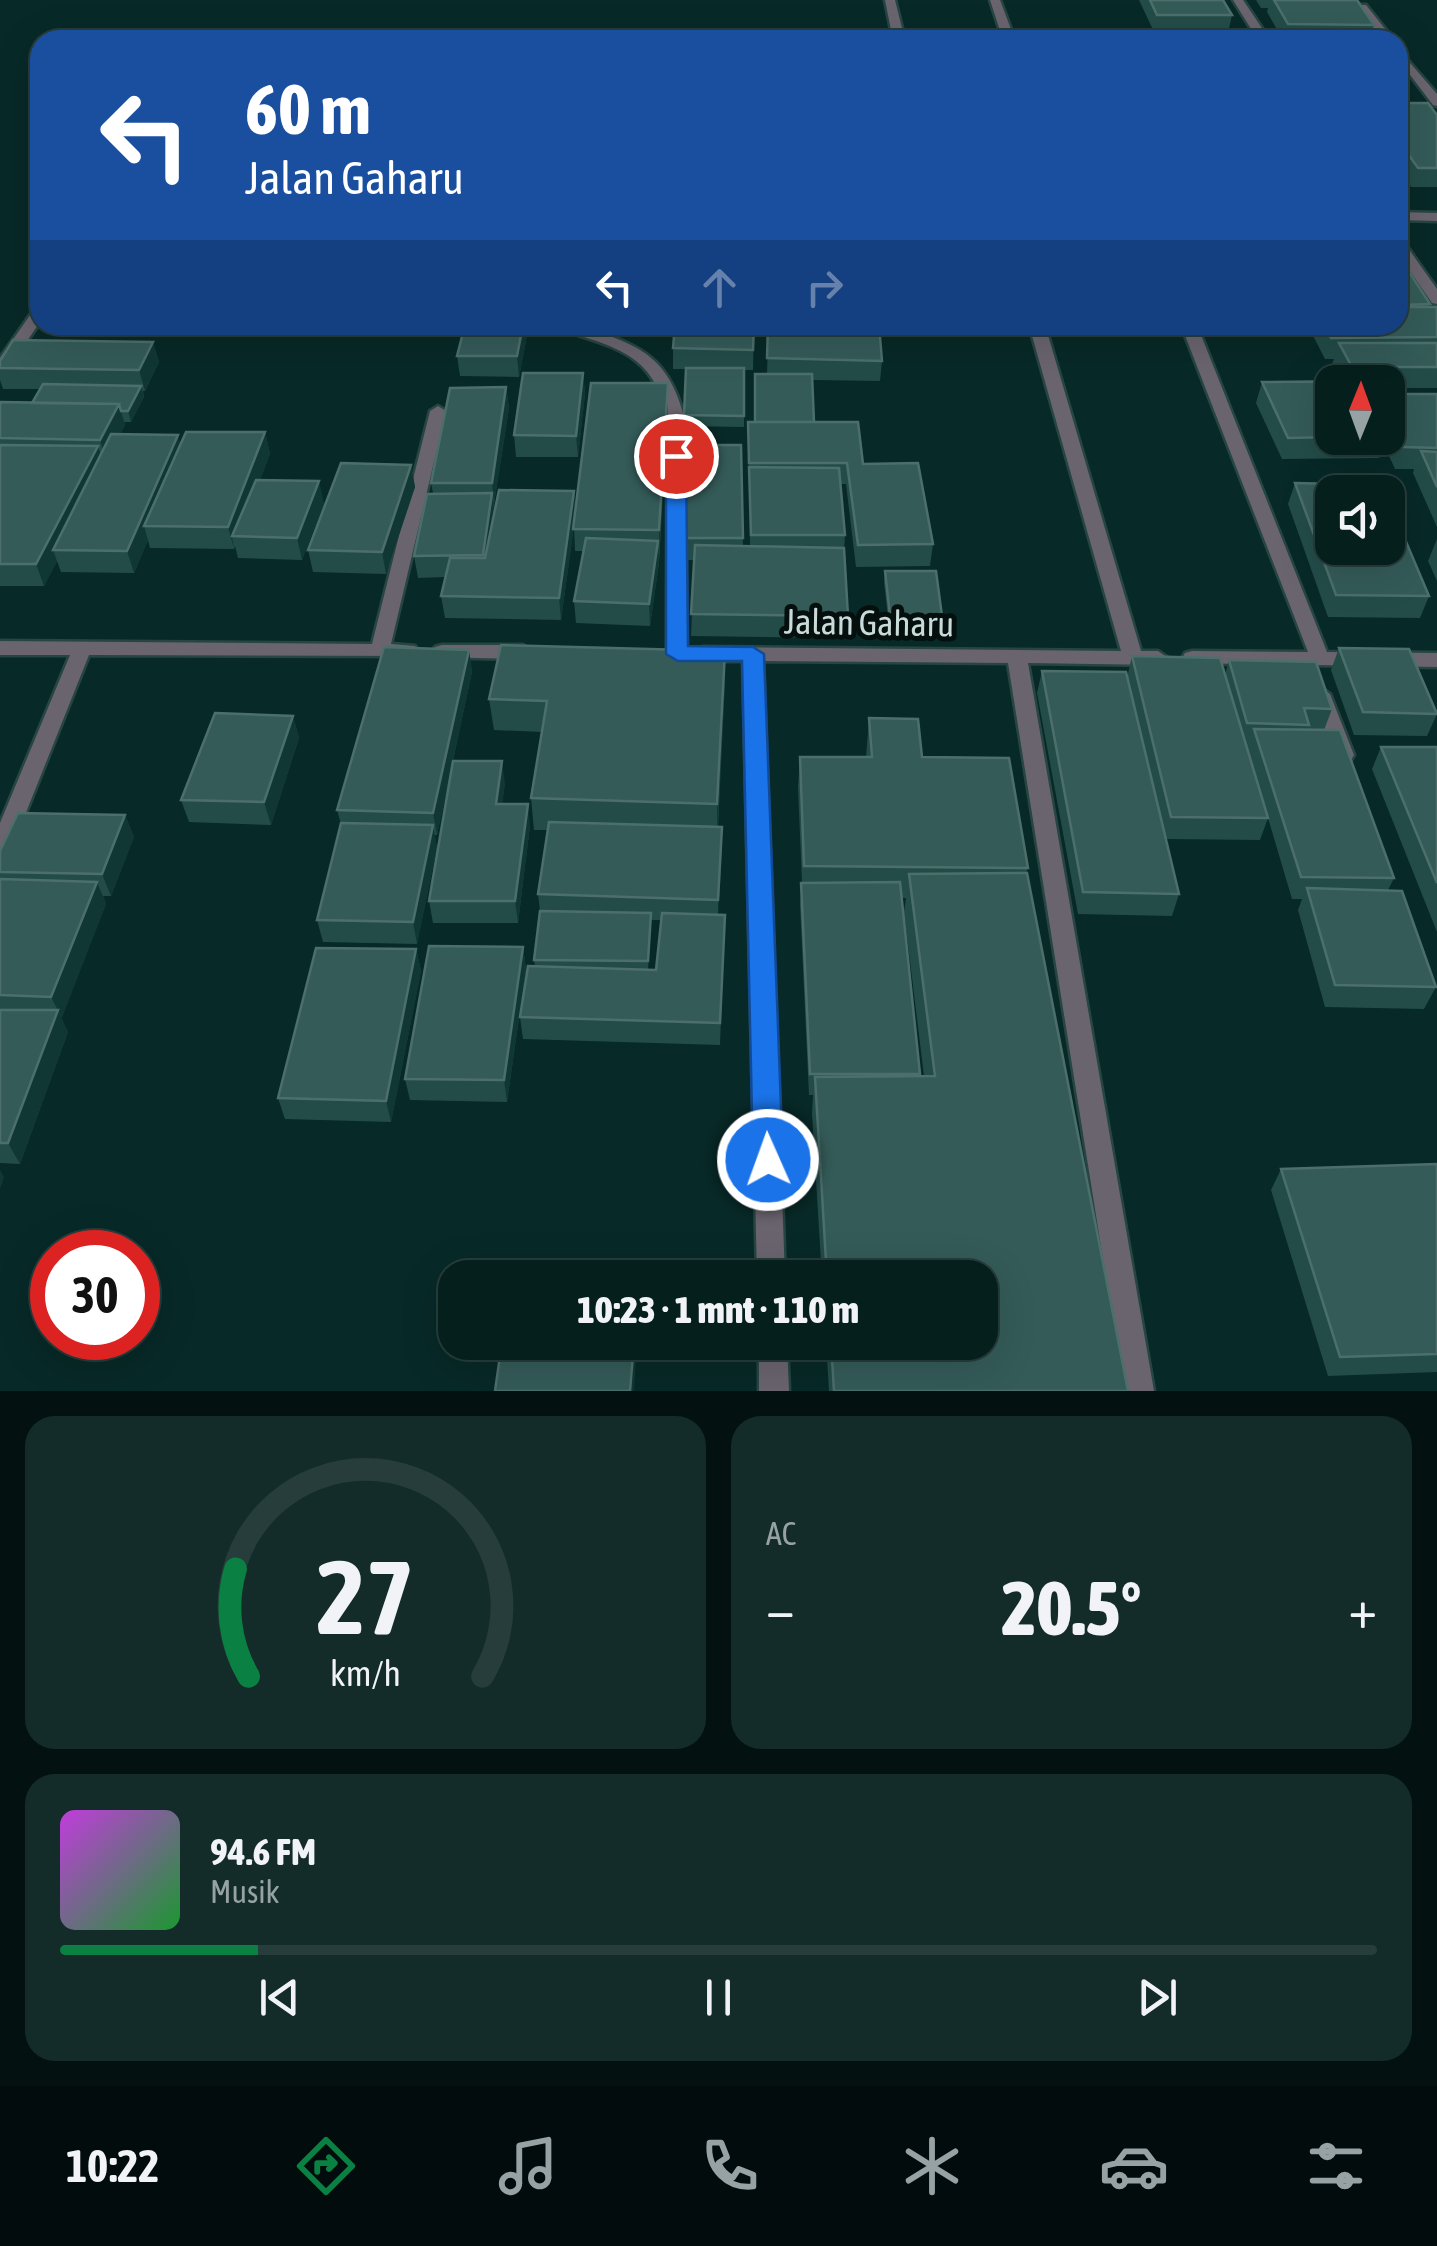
<!DOCTYPE html>
<html lang="id">
<head>
<meta charset="utf-8">
<style>
  :root { --surface:#051f1d; --page:#132c2a; --text:#f1f3f6; --muted:#97a2a4; --line:#263d3b; --accent:#0b8043 }
  body { margin:0; font-family:"Asap Condensed",sans-serif; background:var(--page); color:var(--text); height:100vh; display:flex; flex-direction:column; font-size:38px; white-space:nowrap }
  * { box-sizing:border-box; margin:0 }
  p { font-size:32px; color:var(--muted) }
  .icon { flex:none; width:55px; height:55px; fill:none; stroke:currentColor; stroke-width:2; stroke-linecap:round; stroke-linejoin:round }
  .map { position:relative; height:1391px; overflow:hidden }
  .details { display:flex; flex-direction:column; gap:25px; padding:25px; background:#031110; flex:1 }
  .details>* { flex:none }
  .guide { position:absolute; left:30px; top:30px; width:1378px; height:305px; border-radius:30px; box-shadow:0 10px 40px #0002,0 0 0 2px var(--line); background:#1a4fa0; color:#fff; overflow:hidden }
  .needle { width:65px; rotate:1deg }
  .fabs { position:absolute; left:1315px; top:365px; display:grid; gap:20px }
  .fabs a { display:grid; place-items:center; width:90px; height:90px; border-radius:20px; background:var(--surface); box-shadow:0 10px 40px #0002,0 0 0 2px var(--line); font-size:50px }
  .speed { position:absolute; left:30px; top:1230px; display:flex; gap:20px; font-size:50px; font-weight:700; text-align:center }
  .speed>* { display:grid; place-content:center; width:130px; height:130px; border-radius:50%; background:var(--surface); box-shadow:0 10px 40px #0002,0 0 0 2px var(--line); line-height:1 }
  .speed .limit { border:15px solid #d22; background:#fff; color:#111 }
  .pin { position:absolute; display:grid; place-items:center; width:85px; height:85px; color:#fff; margin:-42px; border:5px solid #fff; border-radius:50%; box-shadow:0 2px 10px #0007 }
  .me { position:absolute; width:110px; margin:-55px; rotate:358deg; stroke-linejoin:round; filter:drop-shadow(0 0 8px #0008) }
  .turn { display:flex; align-items:center; gap:35px; height:210px; padding:0 50px; font-size:45px }
  .turn .icon { width:130px; height:130px; stroke-width:2.5 }
  .turn b { display:block; font-size:70px; line-height:85px }
  .lanes { display:flex; align-items:center; height:95px; padding:0 50px; background:#0003; justify-content:center; gap:50px; direction:ltr }
  .lanes .off { opacity:.35 }
  .big { font-size:75px; font-weight:800; line-height:1.1 }
  .details .widget { flex:1; display:flex; flex-direction:column; justify-content:center; gap:15px; min-width:0; padding:0 35px; border-radius:30px; background:var(--page) }
  .details .dial { align-items:center; gap:0 }
  .dial svg { height:260px; overflow:visible; fill:none; stroke:var(--line); stroke-width:7; stroke-linecap:round; text-anchor:middle }
  .dial text { fill:var(--text); stroke:none }
  .song { display:flex; align-items:center; gap:30px }
  .cover { width:120px; height:120px; border-radius:15px; background:linear-gradient(135deg,hsl(290 70% 55%),hsl(130 70% 35%)) }
  .played { height:10px; border-radius:5px; background:linear-gradient(90deg,var(--accent) 15%,var(--line) 15%) }
  .keys { display:flex; justify-content:space-around; direction:ltr }
  .heat { display:flex; justify-content:space-between; align-items:center; font-size:55px; direction:ltr }
  .details .tiles { flex:1; display:grid; gap:25px; grid-template-columns:1fr 1fr }
  .widget:last-child { grid-column:span 2 }
  .trip { position:absolute; left:438px; top:1260px; width:560px; height:100px; border-radius:30px; background:var(--surface); box-shadow:0 10px 40px #0002,0 0 0 2px var(--line); font-weight:800; line-height:100px; text-align:center }
  .tabs { display:flex; height:160px; justify-content:space-around; align-items:center; background:#020c0c; color:var(--muted) }
  .tabs .icon { width:70px; height:70px }
  .tabs .on { color:var(--accent) }
  .tabs b { font-size:45px; color:var(--text) }
  .map>svg:first-child { display:block }
  .lines { fill:none; stroke-linecap:round; stroke-linejoin:round }
  .street-casing { stroke:#264543; stroke-width:5 }
  .street { fill:#6a646e; fill-rule:evenodd }
  .wall { fill:#234c48; fill-rule:evenodd }
  .shaded-wall { fill:#103734 }
  .building { fill:#345b58; stroke:#4c6f6c; stroke-width:2.5 }
  .route { fill:#1a73e8; stroke:#114b97; stroke-width:2.5 }
  .labels { text-anchor:middle; stroke-width:10; stroke-linejoin:round; paint-order:stroke }
  .street-label { font-size:35px; fill:#c9dbd9; stroke:#040f0e }
</style>
</head>
<body>
<div class="map">
<svg width="1437" height="1391" viewBox="0 0 1437 1391">
  <rect width="100%" height="100%" fill="#072927"/>
  <g class="lines">
    <g class="street-casing">
      <path id="street" d="M885,0H895L905,40H893Z
        M990,0H1000L1015,40H1003Z
        M1233,0H1243L1270,40H1258Z
        M1358,5H1366L1394,40H1382L1356,7Z
        M1398,49L1437,94V106L1433,105L1398,59Z
        M1398,212L1437,213V221L1398,220Z
        M1398,240L1403,241L1437,289V304L1432,303L1398,254Z
        M40,306V322L6,372L0,374V358L35,308Z
        M576,325H592L591,330C644,346 669,361 684,416L687,654L684,659L677,661L667,654L668,416C653,362 629,351 578,335Z
        M1029,325H1045L1141,651H1158L1168,658L1158,665L1028,663L1154,1391H1124L1008,663L763,661L785,1278H757L743,661H702L692,654L702,647L1121,651Z
        M1181,325H1197L1327,652L1437,653V667L1185,663L1182,658L1185,653L1192,651L1308,652Z
        M438,406L446,411L391,644L415,646L418,651L415,656L89,655L11,850L8,856L0,858V823L70,655H0V641L372,644L430,411Z
        M442,645H523L533,652L523,659L435,657L432,652L435,647Z
        M1320,687L1330,694L1354,755L1351,760H1337L1334,755L1310,694Z
        M759,1342H787L789,1391H759Z"/>
    </g>
    <use href="#street" class="street"/>
  </g>
  <path class="wall" d="M1139,0H1223L1232,15L1228,33L1154,32Z
    M1256,0H1357L1374,25L1370,40H1283L1267,12L1268,8H1261Z
    M1398,103L1437,115V187H1411L1398,166Z
    M1398,255L1430,304L1429,307H1437V388H1388V382H1332V438H1388V394H1437V527L1413,473L1414,469H1395L1384,445L1379,458L1282,459L1256,403L1262,382L1341,381L1332,364L1334,359H1325L1309,328L1310,325H1398Z
    M529,325L519,377L460,376L457,356Z
    M594,325H671V334H595Z
    M754,325L753,370H744V427L684,426L686,369H673V348Z
    M766,325H879L882,361L880,381L812,380L814,422L863,464L933,544L930,566L856,567L846,484H840L845,535L844,550L848,616L846,638L691,636L694,560H682V538L741,445L743,546H750L748,422H755L767,374L768,337H766Z
    M153,342L159,362L145,391H143L144,397L131,422H124L125,425L120,434L180,444L265,432L270,454L260,480L324,503L302,560L238,558L235,546L234,549L150,548L148,540L134,573L61,572L57,561L44,586H0V402L32,403L40,389H3L0,380V361Z
    M583,373L585,394L578,457H516L514,435Z
    M506,387L509,408L494,504L495,511L574,491L576,512L668,404L659,563L650,626L576,623L574,601L583,551H575L574,526L561,620L445,618L441,596L445,577L418,578L414,556L433,493L431,483Z
    M411,465L415,487L386,574L313,572L308,550Z
    M1295,483L1429,596L1420,618L1328,617L1288,504Z
    M1437,539V581L1428,561Z
    M885,571L942,616L941,628L889,627L884,582Z
    M1339,648L1437,714L1427,736L1354,735L1331,670Z
    M469,650L472,672L437,835H434L437,847L417,944L323,942L317,920L341,824L337,810Z
    M1132,656L1225,675L1229,660L1332,709L1324,730L1394,878L1388,890L1436,987L1424,1009L1325,1007L1298,910L1302,899H1292L1268,818L1260,840L1166,839L1179,894L1172,916L1078,914L1037,693L1042,671L1127,678Z
    M725,682L718,827H722L718,914L724,937L720,1045L523,1039L520,1017L535,966L534,960L540,911L538,894L548,830H534L531,798L542,732L494,730L489,699ZM651,920H661L656,970H648Z
    M293,716L299,738L271,825L189,822L181,800Z
    M869,718L922,757L1028,868L1026,873L1128,1391H829L826,1342H980V1278H822L812,1114L813,1095H809L800,905L802,883L798,788L800,757H866ZM902,898H906L904,912L924,1076H920Z
    M1381,747H1437V932L1372,769Z
    M505,783L502,804L530,826L518,923H433L429,901Z
    M125,815L134,837L111,896H103L106,904L61,1018L68,1032L20,1164L0,1163V851Z
    M523,947L526,969L507,1102L410,1100L405,1079Z
    M416,949L421,971L391,1122L285,1119L278,1098Z
    M1437,1164V1372L1328,1376L1271,1190L1281,1169Z"/>
  <path class="shaded-wall" d="M523,325H529L519,377L517,356Z
    M153,342L159,362L145,391L139,370Z
    M583,373L585,394L578,457L576,436Z
    M668,383V404L659,552V530Z
    M141,386L144,397L131,422L128,411Z
    M506,387L509,408L494,504L492,483Z
    M119,404L125,425L106,461L100,440Z
    M265,432L270,454L239,536H232L234,549L228,527Z
    M178,435L184,456L144,526L148,540L134,573L127,551Z
    M98,446L105,467L53,550L57,561L44,586L36,564Z
    M411,465L415,487L386,574L382,552Z
    M319,481L324,503L302,560L297,538Z
    M574,491L576,512L561,620L559,598Z
    M492,493L495,515L486,577L483,555Z
    M658,541L659,563L650,626L649,604Z
    M469,650L472,672L437,835L433,813Z
    M725,651V682L717,836V804Z
    M293,716L299,738L271,825L264,802Z
    M502,761L505,783L499,826L496,804Z
    M528,804L530,826L518,923L515,901Z
    M125,815L134,837L111,896L102,874Z
    M433,825L437,847L417,944L413,922Z
    M722,827V849L718,922V900Z
    M97,882L106,904L62,1018L51,997Z
    M523,947L526,969L507,1102L504,1080Z
    M416,949L421,971L391,1122L386,1101Z
    M58,1010L68,1032L20,1164L8,1143Z
    M0,1170L4,1177L0,1189Z
    M634,1342H637L634,1391H630Z"/>
  <path class="building" d="M1150,0H1223L1232,15H1157Z
    M1274,0H1357L1374,25L1288,24Z
    M1398,103H1428L1437,115V168H1418L1401,144H1398Z
    M1398,255L1430,304L1398,305Z
    M1398,307H1437V337L1331,338L1324,325H1398Z
    M465,325H523L517,356H457Z
    M675,325H754L753,350L673,348Z
    M768,325H879L882,361L767,358Z
    M13,340L153,342L139,370L0,368V361Z
    M1339,343H1437V367H1352Z
    M686,368H744V416L684,415Z
    M523,373H583L576,436L514,435Z
    M755,374H812L814,422H755Z
    M1356,381L1357,382H1332V437L1288,438L1262,382Z
    M591,383H668L659,530L573,529Z
    M43,384L141,386L128,411H121L119,404L32,403Z
    M506,387L492,483H431L450,388Z
    M1388,394H1437V448L1403,447L1388,416Z
    M0,402L119,404L100,440L0,438Z
    M748,422H858L863,464L918,463L933,544L858,545L847,463H749Z
    M186,432H265L228,527L144,526Z
    M111,434L178,435L127,551L53,550Z
    M0,445L98,446L36,564H0Z
    M684,445H741L743,538H682Z
    M1421,451L1437,452V487Z
    M341,463L411,465L382,552L308,550Z
    M749,467L839,468L845,535H751Z
    M256,480L319,481L297,538L232,536Z
    M1295,483L1381,485L1384,492H1332V548H1388V499L1429,596L1336,595Z
    M499,490L574,491L559,598L441,596L450,558H485Z
    M492,493L483,555L414,556L427,494Z
    M586,538L658,541L649,604L574,601Z
    M695,545L844,548L848,616L691,614Z
    M885,571H936L942,616H890Z
    M501,645L725,651L717,804L531,798L547,701L489,699Z
    M384,647L469,650L433,813L337,810Z
    M1339,648L1409,649L1437,714L1363,712Z
    M1132,656L1220,658L1268,818L1171,817Z
    M1229,660L1316,662L1332,709L1304,708L1309,725L1247,723Z
    M1042,671L1126,672L1179,894L1083,892Z
    M215,713L293,716L264,802L181,800Z
    M869,718L918,719L922,757L1009,758L1028,868L804,866L800,757H872Z
    M1254,729L1340,730L1394,878L1301,877Z
    M1381,747H1437V883Z
    M453,761H502L496,804H528L515,901H429Z
    M18,813L125,815L102,874L0,872V851Z
    M549,822L722,827L718,900L538,894Z
    M341,823L433,825L413,922L317,920Z
    M1027,873L1128,1391H834L831,1342H980V1278H827L815,1077L935,1076L909,874Z
    M0,879L97,882L51,997L0,995Z
    M900,882L920,1074H810L801,883Z
    M1307,888L1402,891L1436,987L1335,985Z
    M540,911L651,913L648,961L534,960Z
    M662,913L725,915L720,1023L520,1017L528,966L656,970Z
    M429,946L523,947L504,1080L405,1079Z
    M316,948L416,949L386,1101L278,1098Z
    M0,1010H58L8,1143H0Z
    M1437,1164V1354L1340,1357L1281,1169Z
    M502,1342H634L630,1391H495Z"/>
  <path class="route" d="M676,450L686,456L688,646L753,647L764,654L783,1160L778,1170L768,1174L757,1170L753,1160L742,661H678L666,654V456Z"/>
  <g class="labels">
    <g class="street-label">
      <text transform="translate(869 623) rotate(1)" y="12">Jalan Gaharu</text>
    </g>
  </g>
</svg>
<div class="fabs">
<a><svg class="needle" viewBox="-14 -14 28 28"><path d="M0-13l5 13h-10z" fill="#e53935"/><path d="M0 13l5-13h-10z" fill="#97a2a4"/></svg></a>
<a><svg class="icon" aria-label="sound" viewBox="0 0 24 24"><path d="M4 9h4l5-4v14l-5-4H4zM17 9q2 3 0 6"/></svg></a>
</div>
<div class="speed"><div class="limit">30</div></div>
<div class="pin" style="left:676px;top:456px;background:#d93025"><svg class="icon" aria-label="arrive" viewBox="0 0 24 24"><path d="M6 21V4h12l-3 4 3 4H6"/></svg></div>
<svg class="me" style="left:768px;top:1160px" viewBox="-20 -20 40 40"><circle r="17" fill="#1a73e8" stroke="#fff" stroke-width="3"/><path d="M0-11L8 9 0 5-8 9z" fill="#fff"/></svg>
<div class="trip">10:23 · 1 mnt · 110 m</div>
<div class="guide">
<div class="turn"><svg class="icon" aria-label="left" viewBox="0 0 24 24"><path d="M17 20v-9H6M10 6l-5 5 5 5"/></svg><div><b>60 m</b>Jalan Gaharu</div></div>
<div class="lanes"><svg class="icon" aria-label="left" viewBox="0 0 24 24"><path d="M17 20v-9H6M10 6l-5 5 5 5"/></svg><svg class="icon off" aria-label="ahead" viewBox="0 0 24 24"><path d="M12 20V5M6 11l6-6 6 6"/></svg><svg class="icon off" aria-label="right" viewBox="0 0 24 24"><path d="M7 20v-9h11M14 6l5 5-5 5"/></svg></div>
</div>
</div>
<section class="details">
<div class="tiles">
<div class="widget dial"><svg viewBox="0 0 100 80">
<path d="M14 69A42 42 0 1 1 86 69"/>
<path d="M14 69A42 42 0 0 1 10 36" stroke="#0b8043"/>
<text x="50" y="56" font-size="32" font-weight="700">27</text>
<text x="50" y="72" font-size="11">km/h</text>
</svg></div>
<div class="widget"><p>AC</p>
<div class="heat"><a>−</a><b class="big">20.5°</b><a>+</a></div>
</div>
<div class="widget">
<div class="song"><i class="cover"></i><div><b>94.6 FM</b><p>Musik</p></div></div>
<div class="played"></div>
<div class="keys"><svg class="icon" aria-label="previous" viewBox="0 0 24 24"><path d="M18 5L8 12l10 7zM5 5v14"/></svg><svg class="icon" aria-label="pause" viewBox="0 0 24 24"><path d="M8 5v14M16 5v14"/></svg><svg class="icon" aria-label="next" viewBox="0 0 24 24"><path d="M6 5l10 7-10 7zM19 5v14"/></svg></div>
</div>
</div>
</section>
<nav class="tabs">
<b>10:22</b>
<svg class="icon on" aria-label="directions" viewBox="0 0 24 24"><path d="M12 3l9 9-9 9-9-9zM9 14v-3h6M13 9l2 2-2 2"/></svg>
<svg class="icon" aria-label="music" viewBox="0 0 24 24"><path d="M9 18V5l10-2v13"/><circle cx="6" cy="18" r="3"/><circle cx="16" cy="16" r="3"/></svg>
<svg class="icon" aria-label="phone" viewBox="0 0 24 24"><path d="M5 4h4l2 5-3 2q2 4 5 5l2-3 5 2v4C11 20 4 13 5 4z"/></svg>
<svg class="icon" aria-label="climate" viewBox="0 0 24 24"><path d="M12 3v18M4 7l16 10M4 17L20 7"/></svg>
<svg class="icon" aria-label="car" viewBox="0 0 24 24"><path d="M5 17H2v-5l4-1 3-4h7l3 4 3 1v5h-3M9 17h6M6 11h13"/><circle cx="7" cy="17" r="2"/><circle cx="17" cy="17" r="2"/></svg>
<svg class="icon" aria-label="filters" viewBox="0 0 24 24"><path d="M4 7h16M4 17h16"/><circle cx="9" cy="7" r="2"/><circle cx="15" cy="17" r="2"/></svg>
</nav>
</body>
</html>
